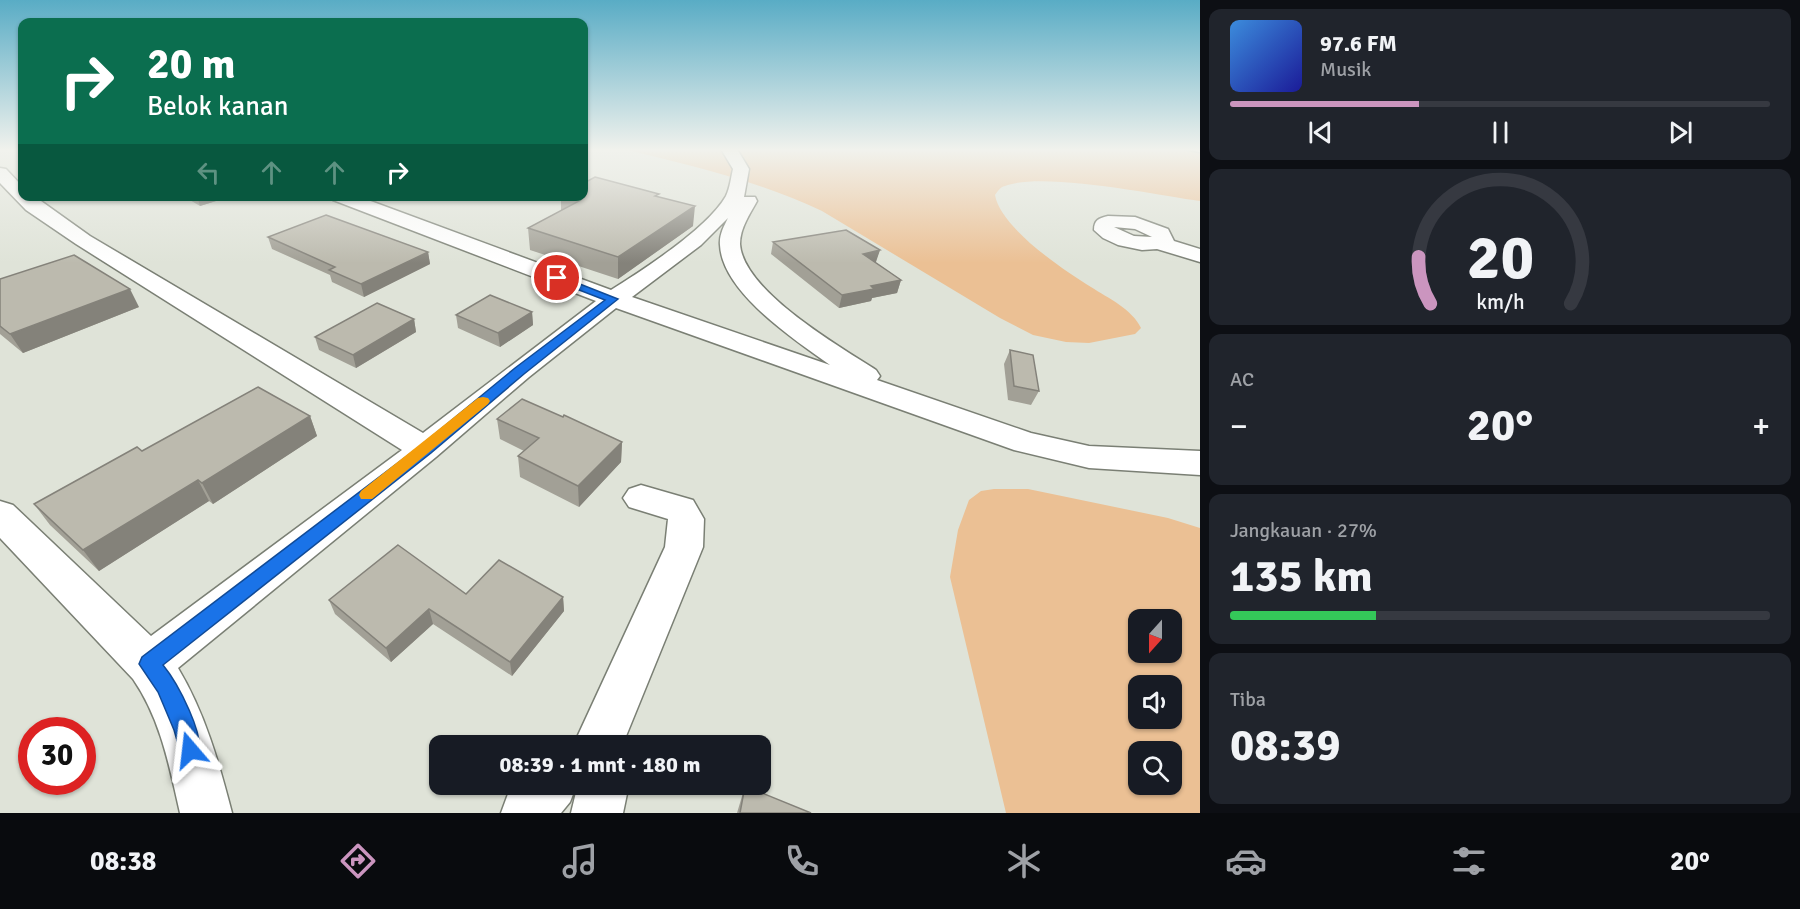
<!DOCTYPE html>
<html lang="id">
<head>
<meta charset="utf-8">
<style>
  :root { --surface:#171b24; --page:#20242c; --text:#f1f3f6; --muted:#9ea1a6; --line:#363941; --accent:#cb95bf }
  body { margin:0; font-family:Signika,sans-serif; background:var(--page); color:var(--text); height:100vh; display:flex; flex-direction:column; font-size:22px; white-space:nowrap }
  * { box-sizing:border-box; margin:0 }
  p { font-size:20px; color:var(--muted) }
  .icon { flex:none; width:33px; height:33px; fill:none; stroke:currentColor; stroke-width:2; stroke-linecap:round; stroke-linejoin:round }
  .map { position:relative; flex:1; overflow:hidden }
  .sheet { display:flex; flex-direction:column; gap:9px; padding:9px; background:#0d0f14; width:600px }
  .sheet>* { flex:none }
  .top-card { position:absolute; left:18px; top:18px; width:570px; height:183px; border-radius:12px; box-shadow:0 2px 4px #0004; background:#0b6e4f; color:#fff; overflow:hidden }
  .needle { width:39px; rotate:201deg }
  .controls { position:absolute; left:1128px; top:609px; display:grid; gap:12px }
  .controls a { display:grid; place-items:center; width:54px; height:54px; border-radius:12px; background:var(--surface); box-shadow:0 2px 4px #0004; font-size:30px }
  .speed { position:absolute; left:18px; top:717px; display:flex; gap:12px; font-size:30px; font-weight:700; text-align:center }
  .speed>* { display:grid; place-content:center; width:78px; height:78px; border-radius:50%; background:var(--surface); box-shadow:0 2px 4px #0004; line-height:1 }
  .speed .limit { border:9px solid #d22; background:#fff; color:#111 }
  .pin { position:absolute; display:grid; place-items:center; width:51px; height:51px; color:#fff; margin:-26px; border:3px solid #fff; border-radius:50%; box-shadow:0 2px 6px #0007 }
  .me { position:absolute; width:66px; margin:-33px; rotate:343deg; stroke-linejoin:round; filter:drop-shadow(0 0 4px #0008) }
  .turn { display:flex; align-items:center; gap:21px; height:126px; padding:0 30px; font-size:27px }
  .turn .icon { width:78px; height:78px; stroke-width:2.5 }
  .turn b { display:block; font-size:42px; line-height:51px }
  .lanes { display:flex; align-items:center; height:57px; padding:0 30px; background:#0003; justify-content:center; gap:30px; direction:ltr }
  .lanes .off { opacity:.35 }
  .big { font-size:45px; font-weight:800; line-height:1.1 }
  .sheet .card { flex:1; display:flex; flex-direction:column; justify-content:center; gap:9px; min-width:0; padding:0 21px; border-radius:12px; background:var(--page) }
  .sheet .dial { align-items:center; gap:0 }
  .dial svg { height:156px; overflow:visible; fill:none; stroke:var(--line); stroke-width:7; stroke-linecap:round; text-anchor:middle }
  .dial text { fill:var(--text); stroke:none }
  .song { display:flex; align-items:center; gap:18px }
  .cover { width:72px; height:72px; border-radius:9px; background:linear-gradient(135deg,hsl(210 70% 55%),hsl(240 70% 35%)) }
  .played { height:6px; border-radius:3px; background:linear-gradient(90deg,var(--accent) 35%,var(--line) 35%) }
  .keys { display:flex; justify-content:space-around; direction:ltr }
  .heat { display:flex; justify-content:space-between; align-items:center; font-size:33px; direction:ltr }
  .charge { height:9px; border-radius:4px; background:linear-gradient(90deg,#34c759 27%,var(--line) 0) }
  .trip { position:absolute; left:429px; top:735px; width:342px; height:60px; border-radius:12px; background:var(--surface); box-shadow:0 2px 4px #0004; font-weight:800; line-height:60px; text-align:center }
  .tabs { display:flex; height:96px; justify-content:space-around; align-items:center; background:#090b0e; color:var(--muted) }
  .tabs .icon { width:42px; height:42px }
  .tabs .on { color:var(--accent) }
  .tabs b { font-size:27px; color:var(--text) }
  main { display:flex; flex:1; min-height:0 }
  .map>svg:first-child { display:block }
  .green { fill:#ebc094; fill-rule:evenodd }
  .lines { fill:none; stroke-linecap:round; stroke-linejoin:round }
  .service-casing { stroke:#7a7f74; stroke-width:3 }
  .minor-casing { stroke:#7a7f74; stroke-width:3 }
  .service { fill:#fff; fill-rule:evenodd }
  .minor { fill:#fff; fill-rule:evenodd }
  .wall { fill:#a2a096 }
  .shaded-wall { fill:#84827a }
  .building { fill:#bcbaae; stroke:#84827a; stroke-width:1.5 }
  .route { fill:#1a73e8; stroke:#114b97; stroke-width:1.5 }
  .slow { fill:#f59e0b }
</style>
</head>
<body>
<main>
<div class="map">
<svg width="1200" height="813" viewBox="0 0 1200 813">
  <rect width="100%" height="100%" fill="#dfe3d8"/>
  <path class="green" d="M624,149H1200V201C1157,195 1042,171 1005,186C1000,187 998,191 995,195C1001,228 1062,269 1091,287C1108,298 1132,309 1141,328L1135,334L1089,343L1066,342L1033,335L1000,318L822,211C759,181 692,166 624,149Z
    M994,489H1028L1168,518L1200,528V813H1006L950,577L958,530L969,500L981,491ZM1138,620H1172V652H1138ZM1138,686H1172V718H1138ZM1138,752H1172V784H1138Z"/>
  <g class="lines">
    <g class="service-casing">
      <path id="service" d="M1184,149H1200V152Z"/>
    </g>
    <g class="minor-casing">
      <path id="minor" d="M721,149H737L749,169L744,197H755L757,201C750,214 740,228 740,244C743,291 839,346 876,370L880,376L877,380L1031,433L1089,446L1200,451V475L1089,468L1014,450L616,308L529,377L436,457L178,668C205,713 219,763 232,813H180C169,765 161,720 133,679L0,538V501L13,505L151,636L402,450L76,244L26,210L0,183V168L6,169L22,186V196H34L90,236L423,433L596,301L333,200L330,196H357L611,290C643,270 708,228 726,196C730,188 731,177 733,169ZM728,218C724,226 719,235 720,245C722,292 795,340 830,365L632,297L701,245Z
        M1108,216L1135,217L1168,229L1174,241L1200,249V262L1157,249L1142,250L1118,245L1103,238L1094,230C1094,220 1099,218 1108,216ZM1114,227L1135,229L1152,237L1134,236Z
        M641,485L693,500L704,519L703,547L622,746H573L665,547L668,519L629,507L623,498L629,489Z
        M517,784H577L570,802L561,813H501L508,794Z
        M578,784H629L623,813H571Z"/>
    </g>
    <use href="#service" class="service"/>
    <use href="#minor" class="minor"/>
  </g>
  <path class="wall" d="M183,196H232L200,206Z
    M561,196H584L693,226L618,279L530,250L528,228L561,211Z
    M268,237L428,252L430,264L364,297L332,282L330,275L272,249Z
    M773,242L880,250L875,262L901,280L897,293L872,298L871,301L839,308L771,254Z
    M0,279L139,307L23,353L0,334Z
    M532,312L533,325L500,347L458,328L456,315Z
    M414,319L416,332L356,368L319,350L315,337Z
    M1010,350L1039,391L1031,405L1008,400L1004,364Z
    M310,416L317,436L213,504L209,501L99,571L50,525L34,504L142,451Z
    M563,417L622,442L621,462L579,507L520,477L518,456L524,451L500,439L497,419Z
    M466,594L563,597L564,611L512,676L433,624L391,662L335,614L329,600Z
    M745,786L811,813H737Z"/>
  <path class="shaded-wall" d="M197,196H232L200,206Z
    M695,206L693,226L618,279V257Z
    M880,250L876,262L859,266L863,254Z
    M428,252L430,264L364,297L361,284Z
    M901,280L897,293L872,298L871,301L839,308L842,295L871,286Z
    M130,289L139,307L23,353L10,334Z
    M532,312L533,325L500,347L498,333Z
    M414,319L416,332L356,368L353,355Z
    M310,416L317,436L213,504L202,483Z
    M622,442L621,462L579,507L578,486Z
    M198,480L209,501L99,571L83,550Z
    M563,597L564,611L512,676L510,662Z
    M429,609L433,624L391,662L386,648Z"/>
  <path class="building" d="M595,177L659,194L655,196L695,206L618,257L528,228L581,200L569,196H584V183Z
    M326,215L428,252L361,284L329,270L335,267L268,237Z
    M846,230L880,250L863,254L901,280L871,286L874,289L842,295L773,242Z
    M74,255L130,289L10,334L0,326V279Z
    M490,295L532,312L498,333L456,315Z
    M377,303L414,319L353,355L315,337Z
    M1010,350L1033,355L1039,391L1014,386Z
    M258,387L310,416L202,483L198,480L83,550L34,504L137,447L142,451Z
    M522,399L563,417L564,415L622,442L578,486L518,456L539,438L497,419Z
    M398,545L466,594L499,560L563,597L510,662L429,609L386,648L329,600Z
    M745,786L811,813H740Z"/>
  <linearGradient id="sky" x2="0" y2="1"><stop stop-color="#59acc5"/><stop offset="0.57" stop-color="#f1f2ed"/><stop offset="1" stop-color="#f1f2ed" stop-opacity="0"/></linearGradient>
  <rect width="1200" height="263" fill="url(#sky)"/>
  <path class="route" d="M557,275L618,299L524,374L431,453L163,665C177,682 207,737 198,758L190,761L182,758L174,730L158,692L139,664L142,657L420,446L515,368L605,300L553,280L552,278Z"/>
  <path class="slow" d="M483,397L488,398L490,401L488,404L372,499H361L359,495L361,491L478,398Z"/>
</svg>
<div class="controls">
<a><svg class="needle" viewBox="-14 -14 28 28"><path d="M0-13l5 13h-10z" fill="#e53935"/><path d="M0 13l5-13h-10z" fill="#9ea1a6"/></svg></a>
<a><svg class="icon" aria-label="sound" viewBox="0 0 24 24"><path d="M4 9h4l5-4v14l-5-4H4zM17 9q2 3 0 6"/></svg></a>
<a><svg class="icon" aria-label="search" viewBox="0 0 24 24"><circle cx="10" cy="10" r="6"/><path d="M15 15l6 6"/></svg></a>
</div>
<div class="speed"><div class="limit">30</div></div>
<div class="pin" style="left:557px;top:278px;background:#d93025"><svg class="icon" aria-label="arrive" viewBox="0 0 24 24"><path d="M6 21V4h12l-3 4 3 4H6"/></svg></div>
<svg class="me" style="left:190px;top:750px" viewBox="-20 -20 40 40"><path d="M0-17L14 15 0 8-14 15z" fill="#1a73e8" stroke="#fff" stroke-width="4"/></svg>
<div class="trip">08:39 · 1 mnt · 180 m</div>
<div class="top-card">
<div class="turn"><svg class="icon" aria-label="right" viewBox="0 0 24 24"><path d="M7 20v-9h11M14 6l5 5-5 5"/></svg><div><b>20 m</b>Belok kanan</div></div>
<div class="lanes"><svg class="icon off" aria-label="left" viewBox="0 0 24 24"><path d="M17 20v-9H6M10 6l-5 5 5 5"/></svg><svg class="icon off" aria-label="ahead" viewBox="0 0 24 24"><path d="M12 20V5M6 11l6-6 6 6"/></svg><svg class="icon off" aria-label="ahead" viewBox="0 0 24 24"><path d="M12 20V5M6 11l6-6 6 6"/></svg><svg class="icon" aria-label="right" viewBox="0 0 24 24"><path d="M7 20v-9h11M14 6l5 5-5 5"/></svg></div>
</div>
</div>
<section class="sheet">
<div class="card">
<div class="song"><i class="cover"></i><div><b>97.6 FM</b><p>Musik</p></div></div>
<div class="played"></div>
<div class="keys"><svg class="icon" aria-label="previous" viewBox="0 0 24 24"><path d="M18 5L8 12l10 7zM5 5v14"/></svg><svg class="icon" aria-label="pause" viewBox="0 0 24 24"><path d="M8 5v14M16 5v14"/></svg><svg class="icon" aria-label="next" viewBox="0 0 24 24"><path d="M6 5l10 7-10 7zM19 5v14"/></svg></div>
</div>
<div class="card dial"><svg viewBox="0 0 100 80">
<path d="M14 69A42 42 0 1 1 86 69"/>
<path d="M14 69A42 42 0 0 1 8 45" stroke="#cb95bf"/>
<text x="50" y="56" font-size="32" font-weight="700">20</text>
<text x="50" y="72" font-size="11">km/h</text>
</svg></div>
<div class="card"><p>AC</p>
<div class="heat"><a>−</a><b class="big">20°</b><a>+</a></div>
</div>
<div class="card"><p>Jangkauan · 27%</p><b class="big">135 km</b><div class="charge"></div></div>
<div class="card"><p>Tiba</p><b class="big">08:39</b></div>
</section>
</main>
<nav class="tabs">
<b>08:38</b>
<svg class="icon on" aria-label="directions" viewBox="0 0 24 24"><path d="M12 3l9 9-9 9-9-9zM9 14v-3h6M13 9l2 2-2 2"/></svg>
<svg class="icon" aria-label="music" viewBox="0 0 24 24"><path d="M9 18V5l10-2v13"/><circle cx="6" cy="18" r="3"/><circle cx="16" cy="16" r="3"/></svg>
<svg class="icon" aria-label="phone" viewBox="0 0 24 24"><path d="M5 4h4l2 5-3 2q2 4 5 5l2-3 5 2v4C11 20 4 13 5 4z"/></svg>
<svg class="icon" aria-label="climate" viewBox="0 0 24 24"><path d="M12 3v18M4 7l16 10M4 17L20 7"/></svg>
<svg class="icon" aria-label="car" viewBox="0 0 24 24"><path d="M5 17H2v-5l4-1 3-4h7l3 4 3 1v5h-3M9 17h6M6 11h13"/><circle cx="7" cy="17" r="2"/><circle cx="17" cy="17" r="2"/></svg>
<svg class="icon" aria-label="filters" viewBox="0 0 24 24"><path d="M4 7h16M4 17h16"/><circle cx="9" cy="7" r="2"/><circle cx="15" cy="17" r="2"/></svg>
<b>20°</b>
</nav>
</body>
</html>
